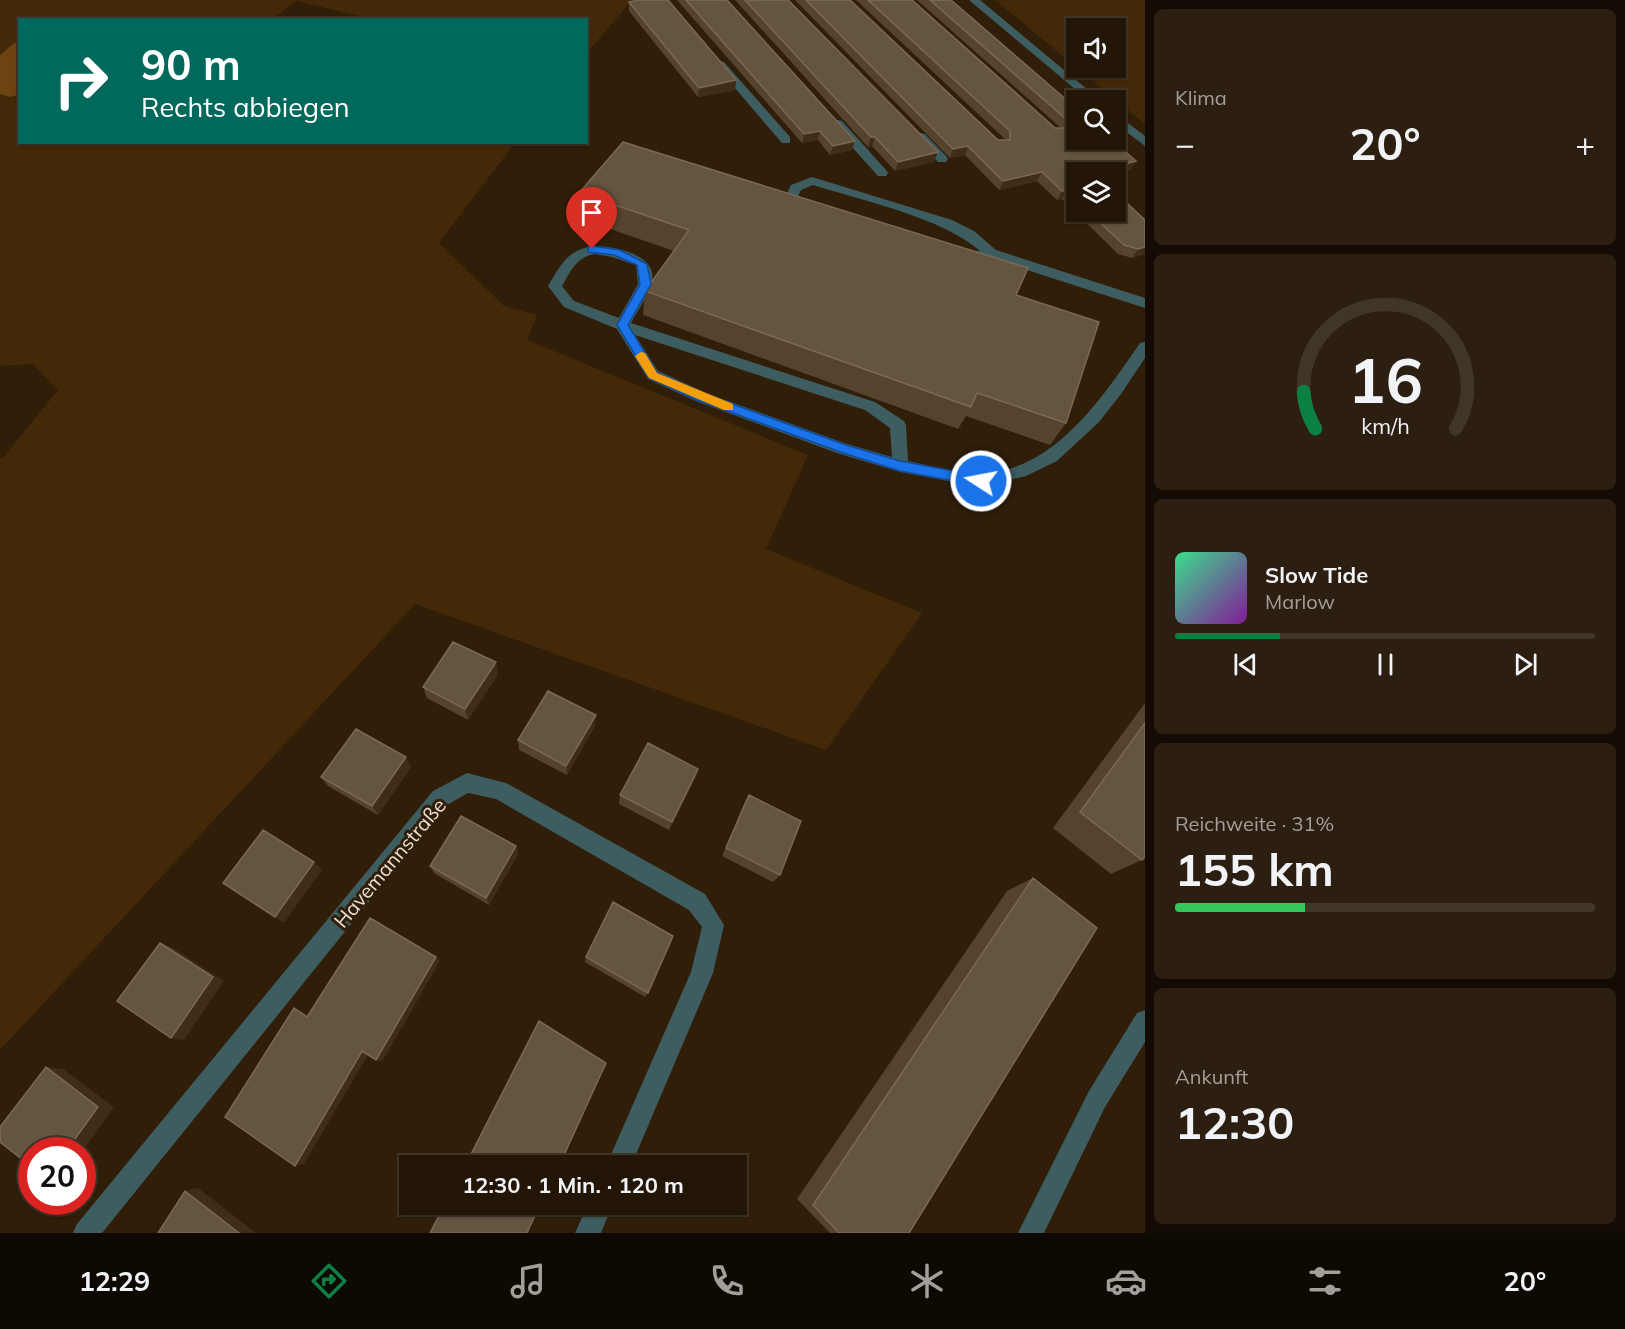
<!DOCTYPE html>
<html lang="de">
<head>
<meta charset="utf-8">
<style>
  :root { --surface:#241607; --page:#2c1f11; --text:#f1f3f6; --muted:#a39f9b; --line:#413528; --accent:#0b8043 }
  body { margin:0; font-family:Mulish,sans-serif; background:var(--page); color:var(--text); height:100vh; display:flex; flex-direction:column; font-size:22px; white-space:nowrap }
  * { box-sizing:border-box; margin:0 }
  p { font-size:20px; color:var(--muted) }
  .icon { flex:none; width:33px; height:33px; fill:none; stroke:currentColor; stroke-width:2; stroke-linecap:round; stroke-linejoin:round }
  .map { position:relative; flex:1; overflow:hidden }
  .side { display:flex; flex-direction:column; gap:9px; padding:9px; background:#140c04; width:480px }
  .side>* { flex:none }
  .banner { position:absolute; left:18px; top:18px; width:570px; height:126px; border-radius:0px; box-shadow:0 2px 4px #0004,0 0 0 2px var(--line); background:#00695c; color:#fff; overflow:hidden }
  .fabs { position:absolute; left:1066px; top:18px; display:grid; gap:12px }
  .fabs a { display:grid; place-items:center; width:60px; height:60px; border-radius:0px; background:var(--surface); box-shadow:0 2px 4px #0004,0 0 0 2px var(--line); font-size:30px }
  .speed { position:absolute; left:18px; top:1137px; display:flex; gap:12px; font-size:30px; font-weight:700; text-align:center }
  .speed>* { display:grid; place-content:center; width:78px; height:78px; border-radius:50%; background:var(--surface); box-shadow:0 2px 4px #0004,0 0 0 2px var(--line); line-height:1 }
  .speed .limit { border:9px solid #d22; background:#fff; color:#111 }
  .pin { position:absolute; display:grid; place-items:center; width:51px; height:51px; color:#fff; margin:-62px -26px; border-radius:50% 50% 50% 0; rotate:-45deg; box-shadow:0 0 6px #0007 }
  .pin .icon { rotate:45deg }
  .me { position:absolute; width:66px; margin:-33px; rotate:281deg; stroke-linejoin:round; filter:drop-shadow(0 0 4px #0008) }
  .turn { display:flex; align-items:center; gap:21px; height:126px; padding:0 24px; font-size:27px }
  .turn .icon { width:78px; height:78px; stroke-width:2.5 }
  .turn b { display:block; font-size:42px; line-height:51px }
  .big { font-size:45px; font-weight:700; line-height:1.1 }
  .side .card { flex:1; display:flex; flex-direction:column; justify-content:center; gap:9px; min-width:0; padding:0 21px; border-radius:9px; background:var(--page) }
  .side .dial { align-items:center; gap:0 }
  .dial svg { height:156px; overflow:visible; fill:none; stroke:var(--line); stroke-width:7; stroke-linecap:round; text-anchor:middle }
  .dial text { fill:var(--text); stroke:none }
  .song { display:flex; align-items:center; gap:18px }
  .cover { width:72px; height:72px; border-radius:9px; background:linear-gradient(135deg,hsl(150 70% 55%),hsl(290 70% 35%)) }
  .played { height:6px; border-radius:3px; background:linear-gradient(90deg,var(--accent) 25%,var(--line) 25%) }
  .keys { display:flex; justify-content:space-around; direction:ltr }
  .heat { display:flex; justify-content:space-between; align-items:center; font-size:33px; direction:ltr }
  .charge { height:9px; border-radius:4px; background:linear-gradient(90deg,#34c759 31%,var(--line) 0) }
  .trip { position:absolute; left:399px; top:1155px; width:348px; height:60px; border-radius:0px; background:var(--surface); box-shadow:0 2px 4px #0004,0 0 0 2px var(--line); font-weight:700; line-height:60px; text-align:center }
  .dock { display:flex; height:96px; justify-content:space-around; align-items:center; background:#0e0903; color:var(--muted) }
  .dock .icon { width:42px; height:42px }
  .dock .active { color:var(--accent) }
  .dock b { font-size:27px; color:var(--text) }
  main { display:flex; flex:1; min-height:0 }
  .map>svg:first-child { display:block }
  .green { fill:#432907; fill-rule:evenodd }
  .water { fill:#6b4411 }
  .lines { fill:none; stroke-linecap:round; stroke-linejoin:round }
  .minor { fill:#3d5d60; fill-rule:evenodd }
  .wall { fill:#55432e }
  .shaded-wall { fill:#402d18 }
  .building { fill:#655440; stroke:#7a6957; stroke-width:1.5 }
  .route { fill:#1a73e8; stroke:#114b97; stroke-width:1.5 }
  .slow { fill:#f59e0b }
  .labels { text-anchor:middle; stroke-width:6; stroke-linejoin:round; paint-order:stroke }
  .near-street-label { font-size:20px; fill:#ebdfd2; stroke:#301e09 }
</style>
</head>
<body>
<main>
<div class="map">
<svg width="1145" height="1233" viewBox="0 0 1145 1233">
  <rect width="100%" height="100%" fill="#301e09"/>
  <path class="green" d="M0,0H632L587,53L586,20L371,19L297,1L272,19L20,20L19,41L13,44L0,55Z
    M995,0H1145V124ZM1077,28H1116V68H1077Z
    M0,94L10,97L19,95L20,142L515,143L439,243L504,306L537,315L527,340L808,455L766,549L922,613L826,750L415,604L0,1050V458H3L58,390L33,364L0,366Z"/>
  <path class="water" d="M19,41V95L10,97L0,94V55L13,44Z"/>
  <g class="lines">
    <path class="minor" d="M969,0H980L1100,100H1088Z
      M720,61L724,62L790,137V143H782L716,66V62Z
      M1116,114L1145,136V146L1116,124Z
      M838,120L842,121L886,170L888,173L886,176H878L834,127V121Z
      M921,133L925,134L946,156L948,159L946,162H938L917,140V134Z
      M812,177L952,220L974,231L996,250L1145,298V308L990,258L969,261L955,258L953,255L955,252L980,251C941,217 863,201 813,185L801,190L794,205H784L783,202L791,185Z
      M595,246C617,247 661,255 651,285C647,298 637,311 631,323L875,402L904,421L906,425L908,461C927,465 963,475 981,474C1055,470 1102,398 1140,343L1145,342V358L1121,394L1099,422L1057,461L1026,476L980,487L900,472L837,453L696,401L648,379L617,329L564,307L548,286C561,264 568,249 595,246ZM595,254L612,257L636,265L638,284L619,318L574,301L562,286C571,271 576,257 595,254ZM635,335L865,410L890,428L892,457L847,444L706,393L658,371Z
      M467,773L506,783L705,894L724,925L713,973L631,1166H606L691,972L702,927L689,910L496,799L468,793L447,805L102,1233H73L77,1224L433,791Z
      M1145,1010V1042L1105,1107L1044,1233H1018L1089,1091L1137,1013Z
      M588,1204H613L601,1233H575Z"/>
  </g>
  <path class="wall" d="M677,0H727L852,150L830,155L818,140L802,143Z
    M735,0H788L934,162L895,171L872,146L868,147Z
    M795,0H850L998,140H1006L856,0H912L1055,128H1061L917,0H951L1131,170L1077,172V212H1116L1145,254L1132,258L1118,254L1062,199L1057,200L1037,181L999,190L965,155L950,158Z
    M629,2L736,80L735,90L698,97L629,11Z
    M579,193L1016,295L1066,423L1050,445L966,416L958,429L643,315L645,291L674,251L578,218Z
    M498,674L468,720L427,698L423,687Z
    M1145,703V857L1142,860L1111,874L1053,828Z
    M595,726L567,775L519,750L518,740Z
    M411,767L378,815L328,786L321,777Z
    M698,769L695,778L669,830L619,804L620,795Z
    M749,795L780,875L773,882L722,856L744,804Z
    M518,854L489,905L434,873L430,866Z
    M1033,878L909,1233H830L797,1199L1007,891Z
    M586,957L648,993L645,997L585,962Z"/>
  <path class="shaded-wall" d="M736,80L735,90L698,97L699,88Z
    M820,131L818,140L802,143L804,134Z
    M871,137H875L872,146L868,147Z
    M855,141L852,150L830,155L833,146Z
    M968,146L965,155L950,158L953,149Z
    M938,152L934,162L895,171L898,162Z
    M1136,161L1131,170L1116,173V172H1092Z
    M1042,172L1037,181L999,190L1003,181Z
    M1067,190L1062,199L1057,200L1062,191Z
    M1145,247V254L1132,258L1138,249Z
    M496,662L498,674L468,720L465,709Z
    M596,715L595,726L567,775L566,766Z
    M406,757L411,767L378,815L372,806Z
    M698,769L695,778L669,830L672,822Z
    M516,846L518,854L489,905L486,898Z
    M314,862L322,870L284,923L275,917Z
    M160,943L173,948L224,981L184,1040L171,1038Z
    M436,957L440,961L382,1062L376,1060Z
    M294,1008L303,1012L316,1020L307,1017Z
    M362,1051L369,1053L304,1164L295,1166Z
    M46,1067L63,1069L114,1107L82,1152V1150H67Z
    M198,1188L255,1232V1233H239L185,1191Z"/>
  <path class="building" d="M638,0H668L736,80L699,88L629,2Z
    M686,0H727L855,141L833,146L820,131L804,134Z
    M745,0H788L938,152L898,162L875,137H871Z
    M806,0H850L998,140H1010V131L868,0H912L1055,128H1066V119L930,0H951L1077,109V140H1112L1136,161L1092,172H1093H1077V200L1067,190L1062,191L1042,172L1003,181L968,146L953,149Z
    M623,142L1028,268L1016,295L1099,322L1066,423L977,393L971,407L645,291L689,230L579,193Z
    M1116,193L1145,220V247L1138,249L1124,245L1089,212H1116Z
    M453,642L496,662L465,709L423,687Z
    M548,691L596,715L566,766L518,740Z
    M1145,723V857L1142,860L1080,812Z
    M356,729L406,757L372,806L321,777Z
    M648,743L698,769L672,822L620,795Z
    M749,795L801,821L780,875L726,848Z
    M461,816L516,846L486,898L430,866Z
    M263,830L314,862L275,917L223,883Z
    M1033,878L1097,928L909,1233H839L813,1205Z
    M613,902L673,936L648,993L586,957Z
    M370,918L436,957L376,1060L362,1051L295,1166L225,1117L294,1008L307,1017Z
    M160,943L213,977L171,1038L117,1001Z
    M539,1021L606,1063L559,1166H465Z
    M46,1067L98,1107L67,1150H32V1167L0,1142V1127Z
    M185,1191L239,1233H158Z
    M445,1204H540L527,1233H430Z"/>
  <path class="route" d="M592,246L620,250L647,264L651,284L628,325L657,373L705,394L846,445L900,461L981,476L985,477L987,481L985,484L981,486L900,471L843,453L697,400L649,378L617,325L640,284L637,265L614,255L588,252V247Z"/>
  <path class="slow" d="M641,352L645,353L657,373L733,404V410H724L649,378L635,356Z"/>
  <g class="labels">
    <g class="near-street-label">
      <text transform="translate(390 863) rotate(-50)" y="7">Havemannstraße</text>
    </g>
  </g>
</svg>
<div class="fabs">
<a><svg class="icon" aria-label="sound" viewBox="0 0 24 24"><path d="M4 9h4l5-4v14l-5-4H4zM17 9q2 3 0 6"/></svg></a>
<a><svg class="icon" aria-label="search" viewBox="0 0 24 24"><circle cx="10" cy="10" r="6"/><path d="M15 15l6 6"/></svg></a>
<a><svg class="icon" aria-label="layers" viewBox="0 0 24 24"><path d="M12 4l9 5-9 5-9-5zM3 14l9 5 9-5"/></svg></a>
</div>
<div class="speed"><div class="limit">20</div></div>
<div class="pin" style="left:592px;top:249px;background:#d93025"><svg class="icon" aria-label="arrive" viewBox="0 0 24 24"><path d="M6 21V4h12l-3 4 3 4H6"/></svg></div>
<svg class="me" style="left:981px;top:481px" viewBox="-20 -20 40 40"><circle r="17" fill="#1a73e8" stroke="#fff" stroke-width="3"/><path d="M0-11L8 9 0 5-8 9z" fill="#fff"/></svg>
<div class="trip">12:30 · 1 Min. · 120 m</div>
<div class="banner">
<div class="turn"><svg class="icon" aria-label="right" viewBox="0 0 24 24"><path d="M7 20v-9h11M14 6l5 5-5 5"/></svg><div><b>90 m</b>Rechts abbiegen</div></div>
</div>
</div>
<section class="side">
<div class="card"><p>Klima</p>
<div class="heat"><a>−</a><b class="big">20°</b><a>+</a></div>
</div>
<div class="card dial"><svg viewBox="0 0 100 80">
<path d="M14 69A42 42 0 1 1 86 69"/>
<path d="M14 69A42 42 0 0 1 8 50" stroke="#0b8043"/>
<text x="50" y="56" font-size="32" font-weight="700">16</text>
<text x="50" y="72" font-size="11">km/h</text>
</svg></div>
<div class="card">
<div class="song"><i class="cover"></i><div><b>Slow Tide</b><p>Marlow</p></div></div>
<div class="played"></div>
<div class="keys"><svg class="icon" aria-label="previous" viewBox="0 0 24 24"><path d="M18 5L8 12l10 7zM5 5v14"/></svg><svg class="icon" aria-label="pause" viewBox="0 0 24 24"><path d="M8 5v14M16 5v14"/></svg><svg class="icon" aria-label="next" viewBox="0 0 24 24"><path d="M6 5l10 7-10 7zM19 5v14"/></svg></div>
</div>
<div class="card"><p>Reichweite · 31%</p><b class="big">155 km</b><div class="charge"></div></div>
<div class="card"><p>Ankunft</p><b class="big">12:30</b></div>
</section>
</main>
<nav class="dock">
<b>12:29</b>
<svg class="icon active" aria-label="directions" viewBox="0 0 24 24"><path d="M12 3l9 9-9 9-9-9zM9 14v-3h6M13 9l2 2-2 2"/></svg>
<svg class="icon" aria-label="music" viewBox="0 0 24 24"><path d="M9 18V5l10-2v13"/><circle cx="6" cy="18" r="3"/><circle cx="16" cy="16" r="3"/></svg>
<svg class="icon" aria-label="phone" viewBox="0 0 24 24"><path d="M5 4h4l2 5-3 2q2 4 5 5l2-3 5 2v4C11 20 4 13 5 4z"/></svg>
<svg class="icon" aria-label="climate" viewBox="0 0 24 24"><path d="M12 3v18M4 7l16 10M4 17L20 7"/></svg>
<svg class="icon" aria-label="car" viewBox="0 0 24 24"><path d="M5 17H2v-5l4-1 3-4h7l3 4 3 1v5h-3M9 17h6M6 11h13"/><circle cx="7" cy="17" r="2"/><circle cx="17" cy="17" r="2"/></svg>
<svg class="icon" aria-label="filters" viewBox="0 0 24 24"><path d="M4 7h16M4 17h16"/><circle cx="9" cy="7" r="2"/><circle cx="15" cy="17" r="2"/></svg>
<b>20°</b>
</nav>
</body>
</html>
